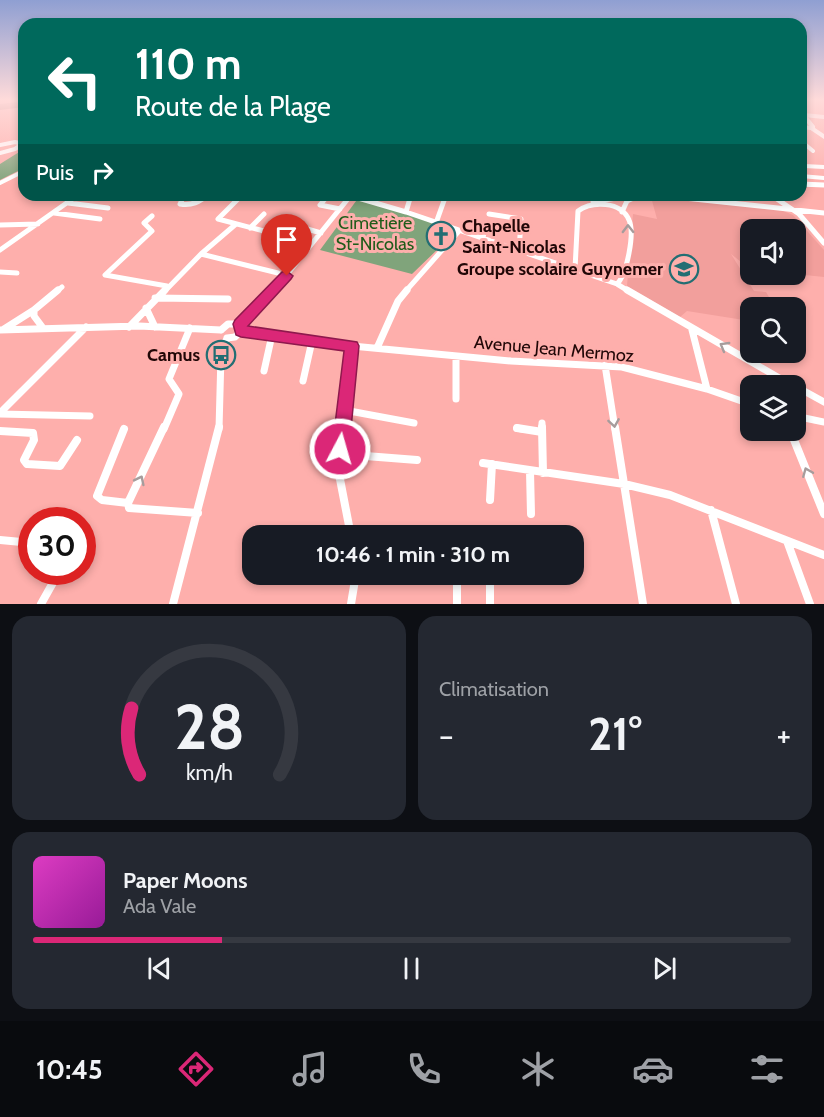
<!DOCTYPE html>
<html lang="fr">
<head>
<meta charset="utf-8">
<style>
  :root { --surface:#171b24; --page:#242831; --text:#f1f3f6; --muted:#9ea1a6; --line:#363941; --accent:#db2777 }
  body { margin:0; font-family:Cabin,sans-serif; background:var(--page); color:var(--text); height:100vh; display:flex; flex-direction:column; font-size:22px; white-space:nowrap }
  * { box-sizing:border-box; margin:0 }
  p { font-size:20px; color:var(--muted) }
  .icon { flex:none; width:33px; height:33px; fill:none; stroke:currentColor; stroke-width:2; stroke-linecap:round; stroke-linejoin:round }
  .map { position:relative; height:604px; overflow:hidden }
  .panel { display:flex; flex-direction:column; gap:12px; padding:12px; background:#0d0f14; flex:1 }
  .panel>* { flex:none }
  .top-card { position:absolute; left:18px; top:18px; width:789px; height:183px; border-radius:18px; box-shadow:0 3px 9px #0003; background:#00695c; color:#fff; overflow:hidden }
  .tools { position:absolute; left:740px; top:219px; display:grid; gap:12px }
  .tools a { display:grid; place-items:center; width:66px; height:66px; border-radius:12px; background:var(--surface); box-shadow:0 3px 9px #0003; font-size:30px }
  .speed { position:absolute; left:18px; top:507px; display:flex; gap:12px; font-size:30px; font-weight:700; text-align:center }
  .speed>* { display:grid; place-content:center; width:78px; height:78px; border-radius:50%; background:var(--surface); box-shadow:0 3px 9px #0003; line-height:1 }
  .speed .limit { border:9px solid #d22; background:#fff; color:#111 }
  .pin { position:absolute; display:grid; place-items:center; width:51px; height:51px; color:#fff; margin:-62px -26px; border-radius:50% 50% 50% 0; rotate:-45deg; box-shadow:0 0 6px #0007 }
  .pin .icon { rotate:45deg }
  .me { position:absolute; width:66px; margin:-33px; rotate:6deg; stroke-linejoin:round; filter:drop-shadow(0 0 4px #0008) }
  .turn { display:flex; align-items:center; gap:21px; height:126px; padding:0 18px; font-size:27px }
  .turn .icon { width:78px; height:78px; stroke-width:2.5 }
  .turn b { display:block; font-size:42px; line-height:51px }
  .then { display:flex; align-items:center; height:57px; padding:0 18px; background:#0003; gap:12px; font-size:22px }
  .big { font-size:45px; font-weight:700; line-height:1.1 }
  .panel .widget { flex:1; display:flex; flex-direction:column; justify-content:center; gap:9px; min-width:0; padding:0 21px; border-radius:18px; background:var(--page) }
  .panel .dial { align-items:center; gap:0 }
  .dial svg { height:156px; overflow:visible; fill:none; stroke:var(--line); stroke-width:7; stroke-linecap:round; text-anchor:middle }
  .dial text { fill:var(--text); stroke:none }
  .song { display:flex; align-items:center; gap:18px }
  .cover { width:72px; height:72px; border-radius:9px; background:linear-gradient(135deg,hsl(310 70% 55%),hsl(300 70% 35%)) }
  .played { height:6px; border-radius:3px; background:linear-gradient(90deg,var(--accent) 25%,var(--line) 25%) }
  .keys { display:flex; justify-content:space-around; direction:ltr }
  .heat { display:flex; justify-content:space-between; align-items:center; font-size:33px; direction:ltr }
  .panel .tiles { flex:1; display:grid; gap:12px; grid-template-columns:1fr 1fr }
  .widget:last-child { grid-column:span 2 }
  .trip { position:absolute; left:242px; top:525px; width:342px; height:60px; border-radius:18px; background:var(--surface); box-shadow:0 3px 9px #0003; font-weight:700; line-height:60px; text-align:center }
  .tabs { display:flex; height:96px; justify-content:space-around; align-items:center; background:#090b0e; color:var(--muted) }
  .tabs .icon { width:42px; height:42px }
  .tabs .current { color:var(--accent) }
  .tabs b { font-size:27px; color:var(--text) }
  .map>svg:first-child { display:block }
  .built { fill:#f29f9c }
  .green { fill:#80a47b }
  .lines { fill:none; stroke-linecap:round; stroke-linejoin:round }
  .taxiway { fill:#c0807e; fill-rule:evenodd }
  .minor-far3 { stroke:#fff; stroke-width:4 }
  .minor-far2 { stroke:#fff; stroke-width:5 }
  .minor-far1 { stroke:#fff; stroke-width:7 }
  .minor { stroke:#fff; stroke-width:8 }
  .major { fill:#fff; fill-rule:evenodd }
  .oneway { stroke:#a69c9c }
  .route { fill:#db2777; stroke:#8e194d; stroke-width:1.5 }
  .labels { text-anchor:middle; stroke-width:6; stroke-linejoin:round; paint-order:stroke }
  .park-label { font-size:18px; fill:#205c1a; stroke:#feafac }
  .poi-label { font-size:18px; font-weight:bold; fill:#210707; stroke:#feafac; text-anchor:end }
  .street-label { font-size:18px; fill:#210707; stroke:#feafac }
</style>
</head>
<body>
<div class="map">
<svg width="824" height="604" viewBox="0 0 824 604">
  <rect width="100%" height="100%" fill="#feafac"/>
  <path class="built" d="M651,197L781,210L793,215L824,250V277L795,274V230H750V269L731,254L754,291L766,292L775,307L750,308V321L687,311L680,317L627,286L633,214L657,219Z"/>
  <path class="green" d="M24,149V168L0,180V164Z
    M359,197L442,225L440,247L412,274L320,250Z"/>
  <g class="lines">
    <path class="taxiway" d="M24,101V107L0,110V104Z"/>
    <path class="minor-far3" d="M804,115L824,117
      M801,127L811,128
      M801,141L813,151
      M0,145L15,142L22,144L15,149L0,153
      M804,166L824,167
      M801,176L824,178
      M0,183L24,171
      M801,184L813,185"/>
    <path class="minor-far2" d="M801,184L824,185
      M95,195L114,198
      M180,195L184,196L180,204C192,206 199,202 208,195
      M242,195L218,219L279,235
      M291,195L302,198
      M348,195L406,212L617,284L630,292
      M446,195L484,196
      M656,195L824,213
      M771,195L799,214L824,243
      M325,199L320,205L340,209
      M593,202L634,195
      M68,203L108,208
      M406,212L411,195
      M622,212L627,201L640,195
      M54,213L100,219
      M489,214L521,219L519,252
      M152,216L144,223L152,231L105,275L167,286
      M436,223L446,195
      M0,225L38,224
      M297,226L321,233
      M250,228L264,214
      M483,239L485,224
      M0,250L78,195
      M201,254L278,273
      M575,269L578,211C592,201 621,201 629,220C635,233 627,274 617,284
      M0,272L17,273
      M56,292L62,287
      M164,292L201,254L236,224
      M273,292L351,195
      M405,292L459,231"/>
    <path class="minor-far1" d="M627,290L793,386
      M155,298L228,299
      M146,308L155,327
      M34,310V316L43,328
      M240,324L275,290
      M129,327L165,290
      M4,329L34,310L58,290
      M0,330L139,326L221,330
      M221,330L228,324H240
      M692,330L707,389
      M241,331L352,346L511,361L622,367L707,389L750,404
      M227,338L235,337L241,331
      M377,348L398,301L407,290
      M456,356V399
      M605,365L615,429
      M264,371L272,335
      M303,381L312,341
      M795,386L824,402
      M344,410L414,423
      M0,413L86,327
      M0,414L90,416
      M795,416L824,422
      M542,423V429
      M517,428L522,429
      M164,429L179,394L169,379L190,328
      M219,429L221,355L227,338
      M344,429L352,346"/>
    <path class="minor" d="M164,427L128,503L129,508L198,513
      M344,427L339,474L351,536
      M542,427L543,473
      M615,427L643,604
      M517,428L542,432
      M124,429L97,496L102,500L128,503
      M790,430L824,514
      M0,431L33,433L34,440L24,460L27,464L60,466L77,440
      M340,454L417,460
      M483,463L624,484L670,495L824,555
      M530,471L531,514
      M490,500L492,464
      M711,510L736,604
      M0,540L32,543
      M787,541L810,604
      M457,574V604
      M490,574V604
      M41,604L59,572
      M173,604L219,427
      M351,604L356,574"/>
    <path class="major" d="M801,110L803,111L815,126V128L824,134V139L809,129L808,128L810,127L801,115Z"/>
  </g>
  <defs><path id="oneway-chevron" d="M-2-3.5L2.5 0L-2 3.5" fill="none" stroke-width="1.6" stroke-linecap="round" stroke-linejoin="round" transform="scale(1.5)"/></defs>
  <g class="oneway">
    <use href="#oneway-chevron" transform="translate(628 229) rotate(-91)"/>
    <use href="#oneway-chevron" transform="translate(724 346) rotate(-150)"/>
    <use href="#oneway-chevron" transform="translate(614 423) rotate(81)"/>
    <use href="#oneway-chevron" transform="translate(807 472) rotate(-112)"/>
    <use href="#oneway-chevron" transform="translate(140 480) rotate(-64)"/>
  </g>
  <linearGradient id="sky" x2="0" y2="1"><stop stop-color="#8f9fd2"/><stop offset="0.54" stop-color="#ffdbda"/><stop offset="1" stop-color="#ffdbda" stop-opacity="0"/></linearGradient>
  <rect width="824" height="185" fill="url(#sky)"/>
  <path class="route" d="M287,271L293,276L291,279L248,326L357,342L359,346L349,449L347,455L340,458L334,455L332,449L344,351L241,337L236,335L233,324L235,320L282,272Z"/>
  <defs>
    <g id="church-ring" transform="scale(1.5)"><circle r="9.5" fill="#feafac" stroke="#236e73" stroke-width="1.5"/><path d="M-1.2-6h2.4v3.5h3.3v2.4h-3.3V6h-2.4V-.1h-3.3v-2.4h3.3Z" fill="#236e73"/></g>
    <g id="school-ring" transform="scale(1.5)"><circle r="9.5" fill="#feafac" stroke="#236e73" stroke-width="1.5"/><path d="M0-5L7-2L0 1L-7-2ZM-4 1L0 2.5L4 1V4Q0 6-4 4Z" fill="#236e73"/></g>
    <g id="bus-ring" transform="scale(1.5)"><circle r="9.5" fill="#feafac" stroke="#236e73" stroke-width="1.5"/><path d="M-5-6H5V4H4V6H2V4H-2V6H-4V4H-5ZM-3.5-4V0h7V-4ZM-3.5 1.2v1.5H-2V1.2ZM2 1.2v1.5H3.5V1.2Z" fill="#236e73"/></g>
  </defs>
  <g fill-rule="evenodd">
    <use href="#church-ring" x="441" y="236"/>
    <use href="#school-ring" x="684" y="269"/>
    <use href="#bus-ring" x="221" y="355"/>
  </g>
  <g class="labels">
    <g class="park-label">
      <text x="375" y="229">Cimetière<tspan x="375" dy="21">St-Nicolas</tspan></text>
    </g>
    <g class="poi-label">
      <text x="462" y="232" text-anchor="start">Chapelle<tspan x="462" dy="21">Saint-Nicolas</tspan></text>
      <text x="663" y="275">Groupe scolaire Guynemer</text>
      <text x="200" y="361">Camus</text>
    </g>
    <g class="street-label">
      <text transform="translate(554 349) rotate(5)" y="6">Avenue Jean Mermoz</text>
    </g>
  </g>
</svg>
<div class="tools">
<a><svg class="icon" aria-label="sound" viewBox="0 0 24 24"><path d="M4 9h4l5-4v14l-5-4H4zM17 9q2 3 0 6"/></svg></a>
<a><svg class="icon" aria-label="search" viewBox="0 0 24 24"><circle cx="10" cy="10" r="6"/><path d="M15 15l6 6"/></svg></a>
<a><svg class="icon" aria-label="layers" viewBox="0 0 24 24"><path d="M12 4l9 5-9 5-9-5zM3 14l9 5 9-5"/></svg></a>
</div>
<div class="speed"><div class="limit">30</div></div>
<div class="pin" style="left:287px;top:276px;background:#d93025"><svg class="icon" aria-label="arrive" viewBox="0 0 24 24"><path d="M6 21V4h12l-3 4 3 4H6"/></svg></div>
<svg class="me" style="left:340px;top:449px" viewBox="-20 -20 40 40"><circle r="17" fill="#db2777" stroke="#fff" stroke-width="3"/><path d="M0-11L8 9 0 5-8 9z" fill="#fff"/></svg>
<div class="trip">10:46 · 1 min · 310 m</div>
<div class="top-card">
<div class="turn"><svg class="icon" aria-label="left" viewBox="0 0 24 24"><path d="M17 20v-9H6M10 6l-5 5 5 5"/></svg><div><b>110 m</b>Route de la Plage</div></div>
<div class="then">Puis<svg class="icon" aria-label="right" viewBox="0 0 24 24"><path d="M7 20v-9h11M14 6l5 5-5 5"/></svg></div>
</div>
</div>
<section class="panel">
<div class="tiles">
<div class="widget dial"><svg viewBox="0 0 100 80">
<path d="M14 69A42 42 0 1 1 86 69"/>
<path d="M14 69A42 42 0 0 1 10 35" stroke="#db2777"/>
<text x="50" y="56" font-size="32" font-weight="700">28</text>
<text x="50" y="72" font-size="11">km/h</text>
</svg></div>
<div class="widget"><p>Climatisation</p>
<div class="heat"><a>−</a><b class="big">21°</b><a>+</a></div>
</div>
<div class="widget">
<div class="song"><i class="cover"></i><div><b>Paper Moons</b><p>Ada Vale</p></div></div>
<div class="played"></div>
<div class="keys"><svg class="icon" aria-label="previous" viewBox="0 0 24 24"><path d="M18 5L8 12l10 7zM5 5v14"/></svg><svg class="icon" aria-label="pause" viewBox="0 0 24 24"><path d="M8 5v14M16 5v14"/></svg><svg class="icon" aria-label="next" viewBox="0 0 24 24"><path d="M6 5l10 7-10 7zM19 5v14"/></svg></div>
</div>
</div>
</section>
<nav class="tabs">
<b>10:45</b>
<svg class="icon current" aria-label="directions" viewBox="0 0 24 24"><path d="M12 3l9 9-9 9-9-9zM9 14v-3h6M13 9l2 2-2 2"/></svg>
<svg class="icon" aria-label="music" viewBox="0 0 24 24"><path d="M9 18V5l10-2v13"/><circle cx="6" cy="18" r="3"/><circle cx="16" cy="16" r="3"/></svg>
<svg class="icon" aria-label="phone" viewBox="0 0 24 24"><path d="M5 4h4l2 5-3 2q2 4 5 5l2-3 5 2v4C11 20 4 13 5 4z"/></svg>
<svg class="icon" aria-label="climate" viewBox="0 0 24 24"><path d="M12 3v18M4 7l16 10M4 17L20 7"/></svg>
<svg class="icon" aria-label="car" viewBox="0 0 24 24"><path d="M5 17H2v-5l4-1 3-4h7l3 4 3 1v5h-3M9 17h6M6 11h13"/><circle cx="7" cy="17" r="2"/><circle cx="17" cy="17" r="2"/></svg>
<svg class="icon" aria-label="filters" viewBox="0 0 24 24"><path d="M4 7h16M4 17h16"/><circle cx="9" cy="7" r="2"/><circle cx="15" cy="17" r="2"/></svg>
</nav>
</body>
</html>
